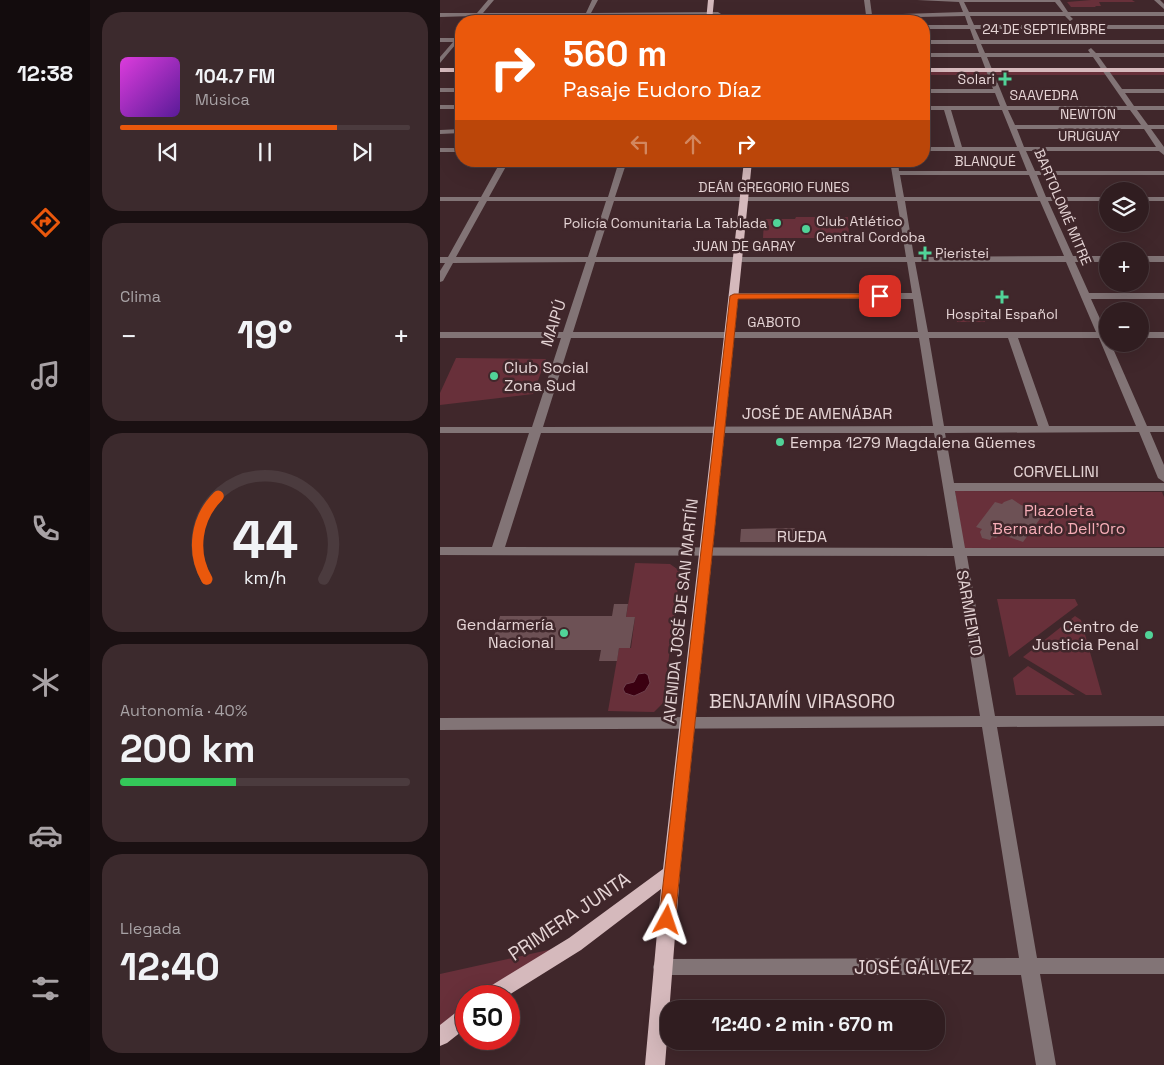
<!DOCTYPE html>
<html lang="es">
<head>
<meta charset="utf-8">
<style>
  :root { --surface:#301d20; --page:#3c2a2d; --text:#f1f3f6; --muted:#a8a2a5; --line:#4b3b3e; --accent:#ea580c }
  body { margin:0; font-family:"Space Grotesk",sans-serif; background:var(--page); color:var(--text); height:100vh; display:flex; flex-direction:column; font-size:19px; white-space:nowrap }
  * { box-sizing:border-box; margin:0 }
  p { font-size:16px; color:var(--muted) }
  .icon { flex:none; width:28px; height:28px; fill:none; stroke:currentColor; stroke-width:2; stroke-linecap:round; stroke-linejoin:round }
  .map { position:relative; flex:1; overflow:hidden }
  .side { display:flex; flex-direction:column; gap:12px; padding:12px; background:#1a1012; width:350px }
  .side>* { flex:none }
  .banner { position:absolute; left:15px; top:15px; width:475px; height:152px; border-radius:20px; box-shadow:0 5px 20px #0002,0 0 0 1px var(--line); background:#ea580c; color:#fff; overflow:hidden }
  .tools { position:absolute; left:659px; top:182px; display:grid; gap:10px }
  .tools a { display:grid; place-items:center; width:50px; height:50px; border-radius:50%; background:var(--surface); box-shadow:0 5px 20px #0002,0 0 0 1px var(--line); font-size:25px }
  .speed { position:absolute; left:15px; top:985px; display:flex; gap:10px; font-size:25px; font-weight:700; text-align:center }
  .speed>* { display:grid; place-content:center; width:65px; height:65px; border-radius:50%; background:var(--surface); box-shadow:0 5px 20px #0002,0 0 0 1px var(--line); line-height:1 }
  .speed .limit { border:8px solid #d22; background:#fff; color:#111 }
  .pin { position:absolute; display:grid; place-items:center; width:42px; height:42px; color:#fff; margin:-21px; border-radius:10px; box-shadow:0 2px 8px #0006 }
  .me { position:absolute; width:55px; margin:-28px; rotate:5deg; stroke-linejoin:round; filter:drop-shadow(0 0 4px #0008) }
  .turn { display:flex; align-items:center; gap:18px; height:105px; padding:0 25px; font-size:22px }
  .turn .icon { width:65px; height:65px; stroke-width:2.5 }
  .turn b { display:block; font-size:35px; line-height:42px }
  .lanes { display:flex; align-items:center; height:48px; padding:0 25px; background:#0003; justify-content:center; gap:25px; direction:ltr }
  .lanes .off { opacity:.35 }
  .big { font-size:38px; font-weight:700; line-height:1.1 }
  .side .widget { flex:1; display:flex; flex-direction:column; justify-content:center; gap:8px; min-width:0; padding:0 18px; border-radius:20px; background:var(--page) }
  .side .dial { align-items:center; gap:0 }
  .dial svg { height:130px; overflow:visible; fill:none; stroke:var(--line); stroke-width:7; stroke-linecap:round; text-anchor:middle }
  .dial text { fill:var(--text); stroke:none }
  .song { display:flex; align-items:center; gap:15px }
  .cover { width:60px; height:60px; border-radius:8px; background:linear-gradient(135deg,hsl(300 70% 55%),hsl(270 70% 35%)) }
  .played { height:5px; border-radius:2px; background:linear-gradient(90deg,var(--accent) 75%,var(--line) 75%) }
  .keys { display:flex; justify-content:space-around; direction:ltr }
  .heat { display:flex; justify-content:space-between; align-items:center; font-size:28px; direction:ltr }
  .charge { height:8px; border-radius:4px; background:linear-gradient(90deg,#34c759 40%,var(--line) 0) }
  .trip { position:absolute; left:220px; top:1000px; width:285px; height:50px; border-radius:20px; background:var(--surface); box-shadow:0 5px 20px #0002,0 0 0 1px var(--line); font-weight:700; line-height:50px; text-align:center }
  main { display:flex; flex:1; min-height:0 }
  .tab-bar { display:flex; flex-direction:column; width:90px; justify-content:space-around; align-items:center; background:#130c0d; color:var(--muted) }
  .tab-bar .icon { width:35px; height:35px }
  .tab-bar .selected { color:var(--accent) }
  .tab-bar b { font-size:22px; color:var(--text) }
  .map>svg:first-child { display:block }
  .green { fill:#68303a }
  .water { fill:#3b0011; stroke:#6e404c }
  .building { fill:#6d5155 }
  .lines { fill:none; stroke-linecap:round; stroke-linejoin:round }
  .minor { fill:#827476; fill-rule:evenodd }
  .major { fill:#d5b9bc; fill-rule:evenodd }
  .route { fill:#ea580c; stroke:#983908 }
  .poi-dot { fill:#51d398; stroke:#40272b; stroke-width:2 }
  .labels { text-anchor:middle; stroke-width:5; stroke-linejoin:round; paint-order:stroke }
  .far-street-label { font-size:14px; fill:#e5d4d5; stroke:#40272b }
  .far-poi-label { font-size:14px; fill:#e5d4d5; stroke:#40272b; text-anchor:end }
  .street-label { font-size:16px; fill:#e5d4d5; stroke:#40272b }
  .poi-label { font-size:16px; fill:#e5d4d5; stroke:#40272b; text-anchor:start }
  .park-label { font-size:16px; fill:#f6adb7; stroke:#40272b }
  .near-street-label { font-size:19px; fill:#e5d4d5; stroke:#40272b }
</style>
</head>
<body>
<main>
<nav class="tab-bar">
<b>12:38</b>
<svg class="icon selected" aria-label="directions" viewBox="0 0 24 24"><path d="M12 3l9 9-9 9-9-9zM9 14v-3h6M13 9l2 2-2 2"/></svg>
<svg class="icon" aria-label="music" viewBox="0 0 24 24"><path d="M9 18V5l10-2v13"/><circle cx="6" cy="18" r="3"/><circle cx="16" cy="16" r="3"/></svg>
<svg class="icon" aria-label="phone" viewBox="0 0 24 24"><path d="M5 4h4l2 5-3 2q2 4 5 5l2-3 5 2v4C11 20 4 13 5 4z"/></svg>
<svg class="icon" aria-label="climate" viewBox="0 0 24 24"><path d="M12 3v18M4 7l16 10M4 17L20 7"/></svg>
<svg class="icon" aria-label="car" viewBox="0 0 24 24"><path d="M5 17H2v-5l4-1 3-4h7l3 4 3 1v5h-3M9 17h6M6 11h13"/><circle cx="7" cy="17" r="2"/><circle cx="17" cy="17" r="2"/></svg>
<svg class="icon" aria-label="filters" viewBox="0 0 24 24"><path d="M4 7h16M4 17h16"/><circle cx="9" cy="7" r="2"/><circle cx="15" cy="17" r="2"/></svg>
</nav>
<section class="side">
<div class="widget">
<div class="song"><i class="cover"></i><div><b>104.7 FM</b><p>Música</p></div></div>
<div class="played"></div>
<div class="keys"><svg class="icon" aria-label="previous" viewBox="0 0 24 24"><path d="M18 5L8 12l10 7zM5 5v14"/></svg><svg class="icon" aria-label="pause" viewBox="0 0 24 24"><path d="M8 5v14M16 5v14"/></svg><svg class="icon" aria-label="next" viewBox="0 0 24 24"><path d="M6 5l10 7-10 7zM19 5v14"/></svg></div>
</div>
<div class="widget"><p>Clima</p>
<div class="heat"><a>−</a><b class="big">19°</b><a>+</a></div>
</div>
<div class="widget dial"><svg viewBox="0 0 100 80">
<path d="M14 69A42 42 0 1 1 86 69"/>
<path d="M14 69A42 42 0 0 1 21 18" stroke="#ea580c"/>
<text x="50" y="56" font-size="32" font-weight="700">44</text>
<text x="50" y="72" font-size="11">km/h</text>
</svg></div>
<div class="widget"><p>Autonomía · 40%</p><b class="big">200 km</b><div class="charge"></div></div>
<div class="widget"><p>Llegada</p><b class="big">12:40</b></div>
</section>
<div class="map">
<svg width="724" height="1065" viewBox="0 0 724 1065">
  <rect width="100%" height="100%" fill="#40272b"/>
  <path class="green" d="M651,0H692L695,2H659L661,6H655L656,7H631L627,2Z
    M484,70H724V75H484Z
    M356,217H408L409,238H323L324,219H355Z
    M515,311H542L545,322H517Z
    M16,358L106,359L93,394L0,405V393Z
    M515,491L722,492L724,497V547L524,548Z
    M195,563L230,564L240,571L223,703L214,712L168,711L179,648H191L195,617H186Z
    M557,599H635L638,605L569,657Z
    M635,616L641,620L662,695H646L583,657Z
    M588,666L635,695H576L573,678Z
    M135,944L51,996H26V1016L0,1037V974Z"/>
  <path class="water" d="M205,673L208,675L210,683L205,691L194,696L185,693L183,689L186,684L194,682L198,674Z"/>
  <path class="building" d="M572,499L581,505L605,512L583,542L560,534L556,538L552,537L550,540L542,538L540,532L542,529L536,527L555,502L562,504L564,502Z
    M355,528L356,542H300L301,529Z
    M174,604H188L186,617H195L190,648H179L177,661H159L161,650H50L60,616H172Z"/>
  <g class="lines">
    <path class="minor" d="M48,0H54L43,13H146L152,0H158L151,13L278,12L281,14L278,16H149L147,21H141L144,16H40L35,21L32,19L34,16L0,17V13H37Z
      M424,0H430L432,15L523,12L519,2L477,0H620L628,12H724V16H630L633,19L630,21L625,16H530L534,25H724V29H535L540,40H724V44H541L545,53H650L648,50L651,48L656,53H724V57H659L682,89H724V93H685L694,106H724V110H697L708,125H724V129H711L724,147V155L719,151H586L595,171H724V175H597L606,197H668V201H608L633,256H668V262H635L649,293H724V299H651L666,332H668V344H671L707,426H724V432H710L724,465V482L718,478L699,432L505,433L514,483H724V491H515L525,548H724V556H527L555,716H724V726L557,727L597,958H724V974H600L616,1065H596L581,975H222L215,973L213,967L215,961L222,959L579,958L542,727L0,730V718L540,716L514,556L0,555V547H52L89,433H0V427H92L121,338H0V332H123L146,262L13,263L3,281L0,282V271L5,263H0V257H8L39,201H0V197H41L61,161H69L49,197H168L179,161H187L175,197H456L450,161H458L459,171H587L579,151H484V147H515L504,110H484V106H560L555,93H484V89H553L541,57H484V53H539L536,44H484V40H534L530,29H484V25H528L525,16L432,18L433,21H427V18L340,21L426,15ZM524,2H615L623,12H529ZM547,57H653L687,106H567ZM511,110H562L577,147H522ZM568,110H690L701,125H575ZM577,129H704L716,147H584ZM460,175H589L598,197H464ZM47,201H166L148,257H16ZM174,201H457L466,257H156ZM465,201H600L624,256L474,257ZM155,262H467L472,293H294L289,296L294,299H473L478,332H133ZM475,262H626L656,332H488ZM131,338H479L493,426L103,427ZM489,338H568L598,426H504ZM578,338H659L696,426H609ZM101,433H494L513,548L65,547Z
      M714,0H720L724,4V9Z
      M21,33V38L0,63V57L13,42H0V38H15Z
      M0,88H21V92H0Z
      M0,105H21V109H0Z
      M21,129V133L0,134V130Z
      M0,148H21V152H0Z
      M700,197H724V201H700Z
      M700,256H724V262H700Z
      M700,332H724V338H700Z"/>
    <path class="major" d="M268,0H274L272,21H266Z
      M0,68H21V72H0Z
      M484,68H724V72H484Z
      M304,161H312L240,872L225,1065H205L221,889L141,950L67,996H42L44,990L129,938L223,869Z
      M26,1007V1028L7,1043L0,1046V1025L19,1010Z"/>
  </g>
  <path class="route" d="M440,294L443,295V298L298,299L235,920L233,924L227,926L221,924L219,920L290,296L294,294Z"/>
  <g class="poi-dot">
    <path d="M562.5 71.5h5v5h5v5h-5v5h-5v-5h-5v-5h5z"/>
    <circle cx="337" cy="223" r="5"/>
    <circle cx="366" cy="229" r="5"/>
    <path d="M482.5 245.5h5v5h5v5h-5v5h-5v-5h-5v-5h5z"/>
    <path d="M559.5 289.5h5v5h5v5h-5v5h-5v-5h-5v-5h5z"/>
    <circle cx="54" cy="376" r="5"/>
    <circle cx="340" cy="442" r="5"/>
    <circle cx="124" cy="633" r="5"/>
    <circle cx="709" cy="635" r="5"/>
  </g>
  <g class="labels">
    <g class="far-street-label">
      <text x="604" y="34">24 DE SEPTIEMBRE</text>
      <text x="604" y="100">SAAVEDRA</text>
      <text x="648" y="119">NEWTON</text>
      <text x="649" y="141">URUGUAY</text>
      <text x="545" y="166">BLANQUÉ</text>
      <text x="334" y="192">DEÁN GREGORIO FUNES</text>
      <text transform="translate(623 207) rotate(67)" y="5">BARTOLOMÉ MITRE</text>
      <text x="304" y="251">JUAN DE GARAY</text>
      <text x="334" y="327">GABOTO</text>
    </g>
    <g class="far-poi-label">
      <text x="555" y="84">Solari</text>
      <text x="376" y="226" text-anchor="start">Club Atlético<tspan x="376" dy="16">Central Cordoba</tspan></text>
      <text x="327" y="228">Policía Comunitaria La Tablada</text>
      <text x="495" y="258" text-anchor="start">Pieristei</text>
      <text x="562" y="319" text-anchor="middle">Hospital Español</text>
    </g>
    <g class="street-label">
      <text transform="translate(113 323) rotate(-72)" y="6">MAIPÚ</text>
      <text x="377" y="419">JOSÉ DE AMENÁBAR</text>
      <text x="616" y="477">CORVELLINI</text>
      <text x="362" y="542">RUEDA</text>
      <text transform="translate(240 611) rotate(-84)" y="6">AVENIDA JOSÉ DE SAN MARTÍN</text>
      <text transform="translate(530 613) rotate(80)" y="6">SARMIENTO</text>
    </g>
    <g class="poi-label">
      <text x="64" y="373">Club Social<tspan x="64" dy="18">Zona Sud</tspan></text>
      <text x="350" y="448">Eempa 1279 Magdalena Güemes</text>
      <text x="114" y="630" text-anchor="end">Gendarmería<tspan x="114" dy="18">Nacional</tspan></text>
      <text x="699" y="632" text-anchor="end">Centro de<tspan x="699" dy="18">Justicia Penal</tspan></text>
    </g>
    <g class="park-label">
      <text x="619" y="516">Plazoleta<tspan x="619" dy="18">Bernardo Dell'Oro</tspan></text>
    </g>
    <g class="near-street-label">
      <text x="362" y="708">BENJAMÍN VIRASORO</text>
      <text transform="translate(129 916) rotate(-34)" y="7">PRIMERA JUNTA</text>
      <text x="473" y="974">JOSÉ GÁLVEZ</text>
    </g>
  </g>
</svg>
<div class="tools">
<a><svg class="icon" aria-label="layers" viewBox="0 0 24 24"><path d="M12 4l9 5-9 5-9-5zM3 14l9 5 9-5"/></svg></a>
<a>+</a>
<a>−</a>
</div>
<div class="speed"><div class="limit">50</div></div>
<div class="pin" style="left:440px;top:296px;background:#d93025"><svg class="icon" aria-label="arrive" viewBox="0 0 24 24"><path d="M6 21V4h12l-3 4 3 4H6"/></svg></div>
<svg class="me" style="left:227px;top:920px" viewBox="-20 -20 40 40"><path d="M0-17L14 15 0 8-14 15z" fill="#ea580c" stroke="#fff" stroke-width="4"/></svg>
<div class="trip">12:40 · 2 min · 670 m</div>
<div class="banner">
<div class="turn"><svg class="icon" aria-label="right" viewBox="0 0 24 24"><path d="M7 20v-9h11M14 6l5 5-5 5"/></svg><div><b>560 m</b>Pasaje Eudoro Díaz</div></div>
<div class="lanes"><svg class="icon off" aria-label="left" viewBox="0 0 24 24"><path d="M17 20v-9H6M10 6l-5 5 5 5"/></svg><svg class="icon off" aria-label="ahead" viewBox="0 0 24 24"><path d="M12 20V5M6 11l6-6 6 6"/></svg><svg class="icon" aria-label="right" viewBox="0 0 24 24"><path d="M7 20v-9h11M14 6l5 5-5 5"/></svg></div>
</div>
</div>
</main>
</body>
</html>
